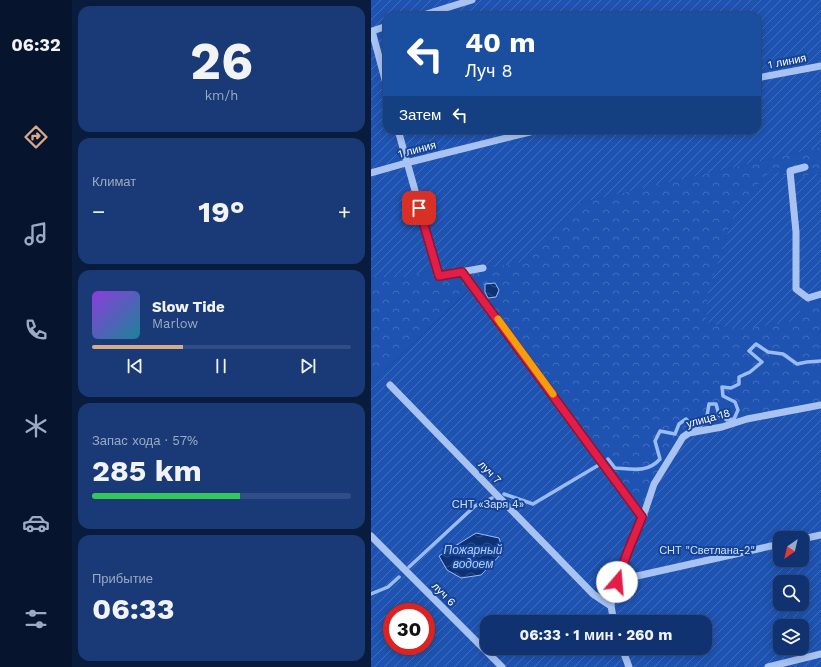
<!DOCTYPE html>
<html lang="ru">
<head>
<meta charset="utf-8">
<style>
  :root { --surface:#103271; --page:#193a76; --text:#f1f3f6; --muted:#9caac3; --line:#304d84; --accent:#d6ab8b }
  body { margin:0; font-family:"Work Sans",sans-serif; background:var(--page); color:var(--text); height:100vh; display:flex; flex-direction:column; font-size:15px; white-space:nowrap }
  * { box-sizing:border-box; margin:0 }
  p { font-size:13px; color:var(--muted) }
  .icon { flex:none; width:22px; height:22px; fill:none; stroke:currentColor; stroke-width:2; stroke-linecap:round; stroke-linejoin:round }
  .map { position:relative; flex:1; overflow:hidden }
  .side { display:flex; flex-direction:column; gap:6px; padding:6px; background:#091c3e; width:299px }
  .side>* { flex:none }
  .banner { position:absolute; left:12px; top:12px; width:378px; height:122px; border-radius:12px; box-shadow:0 2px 10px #0003,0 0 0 1px var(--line); background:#1a4fa0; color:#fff; overflow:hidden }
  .needle { width:26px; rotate:214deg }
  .controls { position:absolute; left:402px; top:531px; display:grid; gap:8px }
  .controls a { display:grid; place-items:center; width:36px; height:36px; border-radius:8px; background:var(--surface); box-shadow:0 2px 10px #0003,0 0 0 1px var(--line); font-size:20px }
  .speed { position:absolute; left:12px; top:603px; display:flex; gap:8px; font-size:20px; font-weight:700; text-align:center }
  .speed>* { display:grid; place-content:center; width:52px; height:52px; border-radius:50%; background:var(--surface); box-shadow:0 2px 10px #0003,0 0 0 1px var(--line); line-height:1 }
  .speed .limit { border:6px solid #d22; background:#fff; color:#111 }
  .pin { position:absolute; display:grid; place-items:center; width:34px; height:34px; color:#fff; margin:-17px; border-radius:8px; box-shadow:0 2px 6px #0006 }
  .me { position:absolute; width:44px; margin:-22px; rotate:18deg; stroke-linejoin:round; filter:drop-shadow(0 0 3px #0008) }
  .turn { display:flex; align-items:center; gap:14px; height:84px; padding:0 16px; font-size:18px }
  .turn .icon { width:52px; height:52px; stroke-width:2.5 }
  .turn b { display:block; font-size:28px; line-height:34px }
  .then { display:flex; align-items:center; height:38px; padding:0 16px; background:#0003; gap:8px; font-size:15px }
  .big { font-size:30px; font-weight:700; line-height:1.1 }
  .side .tile { flex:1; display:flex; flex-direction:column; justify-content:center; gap:6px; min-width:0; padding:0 14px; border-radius:12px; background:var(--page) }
  .side .dial { align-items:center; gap:0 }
  .dial b { font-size:52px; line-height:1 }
  .song { display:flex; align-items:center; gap:12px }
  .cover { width:48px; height:48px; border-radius:6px; background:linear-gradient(135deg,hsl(270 70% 55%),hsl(190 70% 35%)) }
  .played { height:4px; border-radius:2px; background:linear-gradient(90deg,var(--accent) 35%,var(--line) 35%) }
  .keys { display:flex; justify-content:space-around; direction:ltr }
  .heat { display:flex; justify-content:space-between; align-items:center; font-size:22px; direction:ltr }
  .charge { height:6px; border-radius:3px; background:linear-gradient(90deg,#34c759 57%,var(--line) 0) }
  .trip { position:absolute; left:109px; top:615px; width:232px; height:40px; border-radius:12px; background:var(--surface); box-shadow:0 2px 10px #0003,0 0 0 1px var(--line); font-weight:700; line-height:40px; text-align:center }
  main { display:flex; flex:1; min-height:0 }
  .tabs { display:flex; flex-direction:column; width:72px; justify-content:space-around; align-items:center; background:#06142d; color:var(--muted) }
  .tabs .icon { width:28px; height:28px }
  .tabs .selected { color:var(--accent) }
  .tabs b { font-size:18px; color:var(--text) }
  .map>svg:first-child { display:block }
  .forest { fill:url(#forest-crowns) }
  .garden { fill:url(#garden-furrows); fill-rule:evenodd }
  .water { fill:url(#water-waves); stroke:#9abcf5 }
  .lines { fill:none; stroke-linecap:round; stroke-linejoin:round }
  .stream { stroke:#9abcf5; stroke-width:3.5 }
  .minor { stroke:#a8c3f2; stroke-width:7 }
  .route-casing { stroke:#92132f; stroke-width:10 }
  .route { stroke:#e11d48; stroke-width:7 }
  .slow { stroke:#f59e0b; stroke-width:7 }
  .labels { text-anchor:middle; stroke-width:4; stroke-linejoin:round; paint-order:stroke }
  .street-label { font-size:11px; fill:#fff; stroke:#154397 }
  .park-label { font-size:11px; fill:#cfe0fc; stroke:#154397 }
  .water-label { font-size:12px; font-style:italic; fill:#b4cef9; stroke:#154397 }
</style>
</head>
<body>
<main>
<nav class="tabs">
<b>06:32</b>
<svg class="icon selected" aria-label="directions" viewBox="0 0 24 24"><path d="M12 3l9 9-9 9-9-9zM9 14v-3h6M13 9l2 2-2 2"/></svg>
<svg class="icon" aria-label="music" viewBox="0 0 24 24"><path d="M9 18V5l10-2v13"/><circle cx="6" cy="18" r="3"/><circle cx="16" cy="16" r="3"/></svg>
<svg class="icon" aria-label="phone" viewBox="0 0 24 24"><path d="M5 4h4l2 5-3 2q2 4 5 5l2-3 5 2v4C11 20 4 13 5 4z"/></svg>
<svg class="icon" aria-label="climate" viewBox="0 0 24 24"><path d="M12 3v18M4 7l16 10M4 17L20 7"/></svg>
<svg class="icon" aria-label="car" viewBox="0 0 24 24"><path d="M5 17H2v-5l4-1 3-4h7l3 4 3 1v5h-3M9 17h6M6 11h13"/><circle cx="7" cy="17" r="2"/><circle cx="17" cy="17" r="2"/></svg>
<svg class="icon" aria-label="filters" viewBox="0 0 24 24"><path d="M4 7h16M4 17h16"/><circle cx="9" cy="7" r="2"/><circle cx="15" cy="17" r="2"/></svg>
</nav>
<section class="side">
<div class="tile dial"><b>26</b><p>km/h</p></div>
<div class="tile"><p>Климат</p>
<div class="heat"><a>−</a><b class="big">19°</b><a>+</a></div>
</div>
<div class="tile">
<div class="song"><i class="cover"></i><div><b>Slow Tide</b><p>Marlow</p></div></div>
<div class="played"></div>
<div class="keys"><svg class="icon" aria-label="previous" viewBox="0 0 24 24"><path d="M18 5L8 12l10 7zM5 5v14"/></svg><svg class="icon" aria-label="pause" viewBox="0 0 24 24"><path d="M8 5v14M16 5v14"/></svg><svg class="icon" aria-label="next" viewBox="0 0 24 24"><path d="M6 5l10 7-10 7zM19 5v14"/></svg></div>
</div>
<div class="tile"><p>Запас хода · 57%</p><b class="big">285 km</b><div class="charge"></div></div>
<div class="tile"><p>Прибытие</p><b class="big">06:33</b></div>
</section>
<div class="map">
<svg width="450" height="667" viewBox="0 0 450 667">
  <defs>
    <pattern id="forest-crowns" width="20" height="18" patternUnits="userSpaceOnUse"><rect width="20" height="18" fill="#1e53b1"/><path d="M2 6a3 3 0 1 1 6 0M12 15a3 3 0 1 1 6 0" fill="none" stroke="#406dbd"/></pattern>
    <pattern id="garden-furrows" width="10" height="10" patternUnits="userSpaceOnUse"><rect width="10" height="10" fill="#1e53b1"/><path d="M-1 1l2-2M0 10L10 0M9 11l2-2" fill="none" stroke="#406dbd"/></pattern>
    <pattern id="water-waves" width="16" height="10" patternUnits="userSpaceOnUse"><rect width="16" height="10" fill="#0e3174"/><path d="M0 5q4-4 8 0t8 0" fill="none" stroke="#325089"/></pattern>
  </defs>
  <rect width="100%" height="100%" fill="#154397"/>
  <path class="forest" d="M450,147V173L420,179L364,210L355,237L335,322L366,330L436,297L450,294V405L271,519L102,286L0,384V277H39L65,268L90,272L151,262L208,203Z"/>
  <path class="garden" d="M0,0H450V147L208,203L152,262L68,276L65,268L39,277H0ZM16,16H386V130H16Z
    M401,169L420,179L450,173V294L436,297L424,321L366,330L335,322L337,292L364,210Z
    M103,286L271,518L283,484L312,437L450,405V667H0V384ZM409,538H431V560H409ZM409,582H431V604H409ZM21,612H55V646H21ZM116,622H334V648H116ZM409,626H431V648H409Z"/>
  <path class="water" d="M124,283L128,290L125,297L117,298L114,292V284Z
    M105,533L128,538L132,552L110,575L90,578L76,570L68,556Z"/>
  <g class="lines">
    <path class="stream" d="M237,459L244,468C261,469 277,473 289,459L284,441L289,431L304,434L308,424L315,419L324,429L335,422L338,404H345L348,415L356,420L363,419L367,410L364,402L352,396L351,387L360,388L368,384V377L379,372L391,362L378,351L385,344L397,352L412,354L426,364L436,362L450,361
      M133,494L162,504L226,466
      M38,567L104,506L121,498
      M0,594L17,587L28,577"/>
    <path class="minor" d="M49,16L101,0
      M16,26L1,31L16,87
      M386,78L450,66
      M27,130L68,276L112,268
      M434,167L419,171L425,232V289L437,298L450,294
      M0,173L35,163L167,130
      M91,271L271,517
      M19,385L222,594L240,606
      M274,511L283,484L312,437L318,433L351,427L376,419L450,405
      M0,536L131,667
      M431,539L450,535
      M266,576L409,544
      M243,622L240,606L241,598L257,551L273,515
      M251,648L258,667
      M397,667L450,654"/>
  </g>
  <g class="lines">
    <g class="route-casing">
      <path id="route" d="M48,208L68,276L91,272L271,517L257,551L246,582"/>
    </g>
    <use href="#route" class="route"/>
    <path class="slow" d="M127,319L182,394"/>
  </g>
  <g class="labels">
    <g class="street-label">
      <text transform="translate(416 61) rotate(-11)" y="4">1 линия</text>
      <text transform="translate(46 149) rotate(-15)" y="4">1 линия</text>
      <text transform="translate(337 418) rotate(-15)" y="4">улица 18</text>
      <text transform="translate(119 472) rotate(46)" y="4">луч 7</text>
      <text transform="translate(73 594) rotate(46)" y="4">луч 6</text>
    </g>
    <g class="park-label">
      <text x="117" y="508">СНТ «Заря 4»</text>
      <text x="336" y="554">СНТ "Светлана-2"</text>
    </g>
    <g class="water-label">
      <text x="102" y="554">Пожарный<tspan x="102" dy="14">водоем</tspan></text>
    </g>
  </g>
</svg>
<div class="controls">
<a><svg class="needle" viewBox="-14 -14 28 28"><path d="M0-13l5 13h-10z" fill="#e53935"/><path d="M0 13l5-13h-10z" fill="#9caac3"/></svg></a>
<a><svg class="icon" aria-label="search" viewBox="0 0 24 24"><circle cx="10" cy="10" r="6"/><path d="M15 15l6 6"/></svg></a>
<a><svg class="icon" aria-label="layers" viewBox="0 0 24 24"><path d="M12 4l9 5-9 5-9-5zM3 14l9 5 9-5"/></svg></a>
</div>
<div class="speed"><div class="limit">30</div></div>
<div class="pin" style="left:48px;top:208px;background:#d93025"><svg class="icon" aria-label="arrive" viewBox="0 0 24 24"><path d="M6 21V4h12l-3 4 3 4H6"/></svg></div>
<svg class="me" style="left:246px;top:582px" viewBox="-20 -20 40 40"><circle r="19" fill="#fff"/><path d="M0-13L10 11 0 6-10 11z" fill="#e11d48"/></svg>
<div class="trip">06:33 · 1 мин · 260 m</div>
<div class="banner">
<div class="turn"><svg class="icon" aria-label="left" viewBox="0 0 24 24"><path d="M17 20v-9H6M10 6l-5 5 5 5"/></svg><div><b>40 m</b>Луч 8</div></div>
<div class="then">Затем<svg class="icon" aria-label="left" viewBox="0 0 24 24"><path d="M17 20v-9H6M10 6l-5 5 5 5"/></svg></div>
</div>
</div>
</main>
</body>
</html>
